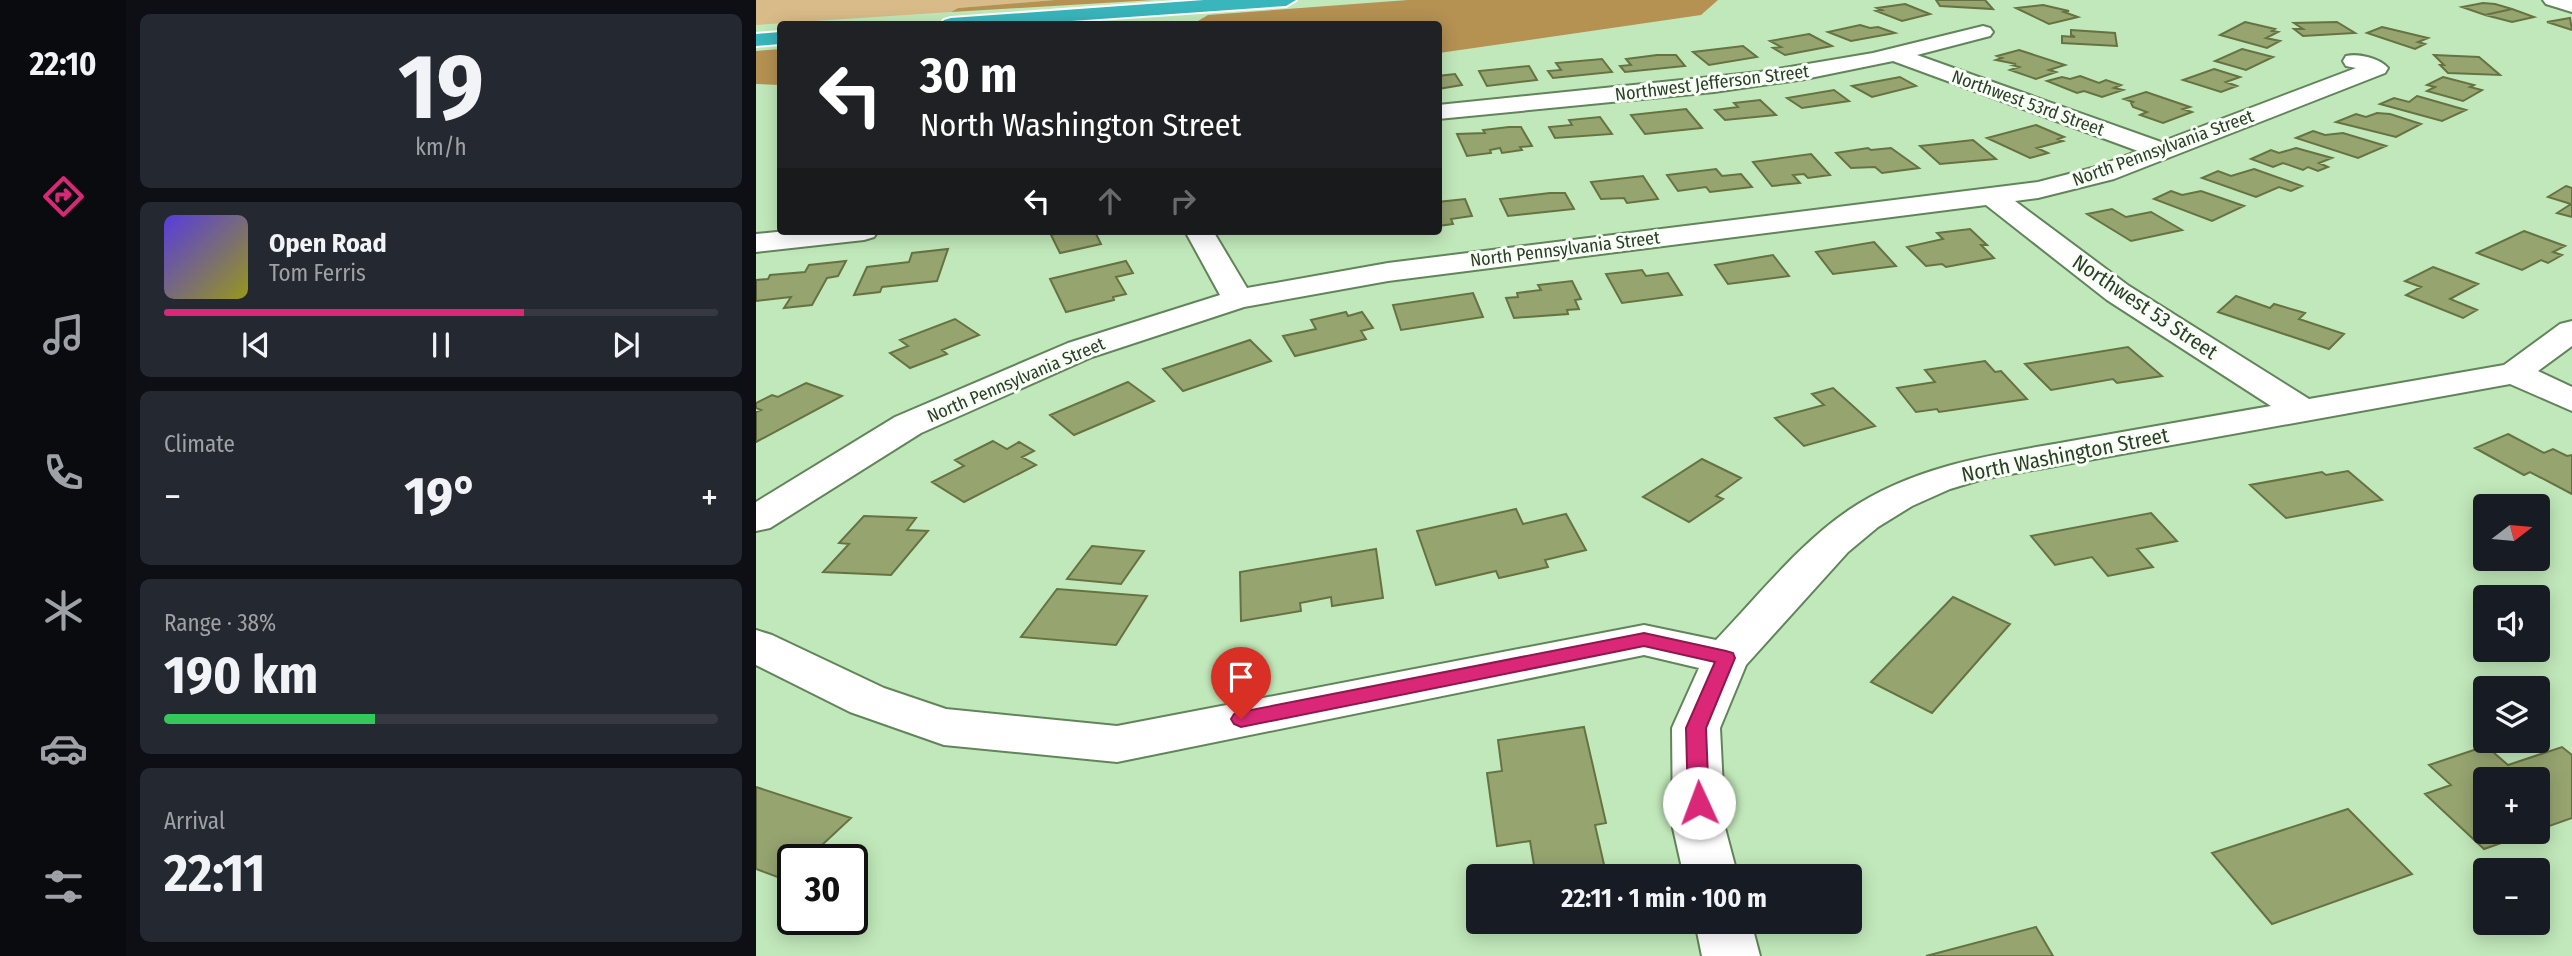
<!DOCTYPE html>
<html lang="en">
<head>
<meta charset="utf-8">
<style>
  :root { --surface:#171b24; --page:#242831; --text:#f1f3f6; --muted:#9ea1a6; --line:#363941; --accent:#db2777 }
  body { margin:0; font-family:"Fira Sans Condensed",sans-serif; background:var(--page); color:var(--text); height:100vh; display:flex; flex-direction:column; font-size:26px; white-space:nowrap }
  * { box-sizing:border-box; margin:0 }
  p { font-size:23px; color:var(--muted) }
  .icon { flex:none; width:38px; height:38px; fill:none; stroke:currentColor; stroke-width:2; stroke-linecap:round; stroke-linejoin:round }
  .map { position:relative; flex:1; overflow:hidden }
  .panel { display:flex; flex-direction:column; gap:14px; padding:14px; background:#0d0f14; width:630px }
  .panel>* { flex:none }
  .hud { position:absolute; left:21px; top:21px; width:665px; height:214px; border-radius:7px; box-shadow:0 4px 18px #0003; background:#202124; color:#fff; overflow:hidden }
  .needle { width:46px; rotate:74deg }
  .tools { position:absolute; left:1717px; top:494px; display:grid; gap:14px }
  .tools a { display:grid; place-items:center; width:77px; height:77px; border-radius:7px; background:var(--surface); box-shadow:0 4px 18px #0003; font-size:35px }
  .speed { position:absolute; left:21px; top:844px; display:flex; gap:14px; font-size:35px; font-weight:700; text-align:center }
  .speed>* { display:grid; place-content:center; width:91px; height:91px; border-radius:50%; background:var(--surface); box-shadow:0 4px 18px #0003; line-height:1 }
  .speed .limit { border:4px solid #111; border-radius:10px; background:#fff; color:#111 }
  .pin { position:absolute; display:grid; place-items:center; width:60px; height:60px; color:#fff; margin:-72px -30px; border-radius:50% 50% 50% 0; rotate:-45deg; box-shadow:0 0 7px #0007 }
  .pin .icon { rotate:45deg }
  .me { position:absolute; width:77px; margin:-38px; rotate:358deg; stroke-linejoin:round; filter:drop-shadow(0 0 5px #0008) }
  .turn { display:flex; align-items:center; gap:24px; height:147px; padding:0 28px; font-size:32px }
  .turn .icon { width:91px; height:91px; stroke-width:2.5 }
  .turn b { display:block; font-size:49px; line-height:60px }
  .lanes { display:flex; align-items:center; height:66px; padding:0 28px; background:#0003; justify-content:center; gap:35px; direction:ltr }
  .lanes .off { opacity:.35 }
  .big { font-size:52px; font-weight:700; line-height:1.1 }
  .panel .tile { flex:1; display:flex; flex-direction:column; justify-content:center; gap:10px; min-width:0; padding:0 24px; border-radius:10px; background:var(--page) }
  .panel .dial { align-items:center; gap:0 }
  .dial b { font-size:91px; line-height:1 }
  .song { display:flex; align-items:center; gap:21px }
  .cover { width:84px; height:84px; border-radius:10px; background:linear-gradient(135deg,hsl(250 70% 55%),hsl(60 70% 35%)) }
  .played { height:7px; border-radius:4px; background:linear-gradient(90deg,var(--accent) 65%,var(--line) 65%) }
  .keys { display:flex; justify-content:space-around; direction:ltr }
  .heat { display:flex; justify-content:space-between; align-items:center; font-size:38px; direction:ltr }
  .charge { height:10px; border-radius:5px; background:linear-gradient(90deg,#34c759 38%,var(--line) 0) }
  .trip { position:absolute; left:710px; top:864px; width:396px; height:70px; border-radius:7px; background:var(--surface); box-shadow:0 4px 18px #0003; font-weight:700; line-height:70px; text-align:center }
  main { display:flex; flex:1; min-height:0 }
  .tab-bar { display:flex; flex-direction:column; width:126px; justify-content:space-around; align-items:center; background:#090b0e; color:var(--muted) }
  .tab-bar .icon { width:49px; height:49px }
  .tab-bar .on { color:var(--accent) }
  .tab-bar b { font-size:32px; color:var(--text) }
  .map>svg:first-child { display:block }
  .green { fill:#d9bb89 }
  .forest { fill:#b59152 }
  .building { fill:#96a470; stroke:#667341; stroke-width:2 }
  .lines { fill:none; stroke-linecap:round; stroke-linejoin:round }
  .minor-casing { stroke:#62845b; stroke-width:4 }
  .highway-casing { stroke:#fff; stroke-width:4 }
  .minor { fill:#fff; fill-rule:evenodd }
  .highway { fill:#39b5bc; fill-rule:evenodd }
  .route { fill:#db2777; stroke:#8e194d; stroke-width:2 }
  .labels { text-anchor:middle; stroke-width:6; stroke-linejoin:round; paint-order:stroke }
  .far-street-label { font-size:18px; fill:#2d3d2a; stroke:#f7fff5 }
  .street-label { font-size:21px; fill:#2d3d2a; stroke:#f7fff5 }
</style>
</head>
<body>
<main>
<nav class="tab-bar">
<b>22:10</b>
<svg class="icon on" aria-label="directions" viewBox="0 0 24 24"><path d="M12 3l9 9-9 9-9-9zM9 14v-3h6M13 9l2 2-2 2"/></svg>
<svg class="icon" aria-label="music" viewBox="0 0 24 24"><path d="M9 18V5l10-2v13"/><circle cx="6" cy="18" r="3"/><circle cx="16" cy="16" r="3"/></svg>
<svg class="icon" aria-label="phone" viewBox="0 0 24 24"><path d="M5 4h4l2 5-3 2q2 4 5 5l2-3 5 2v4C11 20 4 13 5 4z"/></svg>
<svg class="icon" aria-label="climate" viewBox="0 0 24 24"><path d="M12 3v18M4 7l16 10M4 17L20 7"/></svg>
<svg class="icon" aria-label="car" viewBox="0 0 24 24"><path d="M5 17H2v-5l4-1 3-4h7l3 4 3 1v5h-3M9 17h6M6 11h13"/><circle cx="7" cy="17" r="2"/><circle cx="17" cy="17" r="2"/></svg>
<svg class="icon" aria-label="filters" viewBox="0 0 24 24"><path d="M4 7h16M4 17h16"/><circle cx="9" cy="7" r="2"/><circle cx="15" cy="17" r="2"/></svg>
</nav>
<section class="panel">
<div class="tile dial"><b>19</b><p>km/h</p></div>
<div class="tile">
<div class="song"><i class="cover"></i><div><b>Open Road</b><p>Tom Ferris</p></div></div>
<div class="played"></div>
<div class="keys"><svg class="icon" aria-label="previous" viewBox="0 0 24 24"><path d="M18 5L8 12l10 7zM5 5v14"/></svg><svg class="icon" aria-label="pause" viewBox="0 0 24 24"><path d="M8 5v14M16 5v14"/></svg><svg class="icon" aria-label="next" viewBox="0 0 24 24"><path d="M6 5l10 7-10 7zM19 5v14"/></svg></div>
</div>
<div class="tile"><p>Climate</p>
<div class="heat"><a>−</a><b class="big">19°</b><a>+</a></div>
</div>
<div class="tile"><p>Range · 38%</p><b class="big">190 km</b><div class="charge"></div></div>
<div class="tile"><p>Arrival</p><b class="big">22:11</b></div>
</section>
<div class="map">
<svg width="1816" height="956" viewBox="0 0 1816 956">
  <rect width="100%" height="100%" fill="#c1e8ba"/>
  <path class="green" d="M0,0H299L202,8L195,12L0,25Z"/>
  <path class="forest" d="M299,0H398L195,12L202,8Z
    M652,0H962L945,15L683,53L682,24H437L452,15Z
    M24,49V85L0,84V51Z"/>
  <path class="building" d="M1180,0H1229L1237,9L1184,6Z
    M1727,3L1739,4L1756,9L1729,15L1706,7Z
    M1149,4L1174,14L1146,21L1120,11L1126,10L1121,8Z
    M1287,5L1313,11L1308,12L1322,17L1293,24L1260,8Z
    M1756,9L1778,17L1756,22L1729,15Z
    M1814,18L1816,30L1791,22Z
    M1489,22L1519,29L1516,31L1522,32L1510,38L1524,41L1511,48L1464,35Z
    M1581,22L1599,33L1547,36L1538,29H1547L1538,23Z
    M1104,25L1114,28L1122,27L1139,33L1095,41L1072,32Z
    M1626,27L1672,38L1662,42L1669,44L1659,49L1611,33Z
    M1315,30L1359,33L1361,46L1306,43V36L1319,37L1315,35Z
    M1053,34L1076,46L1029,55L1017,48L1025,47L1014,41Z
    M987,46L1001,57L953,65L937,52Z
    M1486,49L1517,57L1490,70L1459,61Z
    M1263,50L1309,65L1293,70L1300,72L1280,79L1254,70L1263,67L1256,65L1260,64L1240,60L1246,58L1241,56Z
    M901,55H920L929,66L869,72L864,66L875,65L870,59Z
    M1678,55L1723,57L1744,75L1692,73L1684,65H1688Z
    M846,59L856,72L797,78L792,71L805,70L800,63Z
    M773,66L781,80L731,86L723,71Z
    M1458,69L1484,77L1470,82L1481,86L1465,92L1427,80Z
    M699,74L706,85L682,89V76Z
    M1324,76L1343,83L1350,80L1365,85L1358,88L1367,90L1346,97L1328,91L1321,93L1291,81L1306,77L1314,79Z
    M1144,77L1160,86L1116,97L1096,86Z
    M1687,77L1718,85L1714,87L1726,90L1707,101L1671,91L1679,87L1671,85Z
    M1078,90L1093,101L1046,108L1031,98Z
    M1390,92L1434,107L1427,109L1436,112L1407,123L1384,115L1391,112L1377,107L1375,103L1377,102L1368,99Z
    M1661,96L1710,110L1686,121L1624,104L1638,98L1653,102Z
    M1004,100L1020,115L969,120L959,110L982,107L978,103Z
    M930,109L946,128L889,134L875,115Z
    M1621,113L1634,114L1665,124L1640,137L1580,122L1600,114L1610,117Z
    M844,117L856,134L799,138L793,127L816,125L813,120Z
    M1280,125L1308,137L1302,139L1307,141L1281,148L1292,153L1274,158L1231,138Z
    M753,127H765L776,146L764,147L766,150L746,153L744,148L734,150L735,153L711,156L701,134L729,133L727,130Z
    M1557,131L1569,135L1587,133L1630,146L1602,158L1540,138Z
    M1217,140L1240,159L1184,164L1164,146Z
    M1112,148L1115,150L1135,148L1163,168L1126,173L1119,167L1095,168L1080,153Z
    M1540,148L1576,158L1563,163L1572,167L1562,171L1552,167L1547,170L1527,163L1517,167L1495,159L1515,150L1523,153Z
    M1055,154L1074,175L1052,178L1048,174L1037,175L1044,183L1016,186L997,162Z
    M960,169L966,176L985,174L996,187L954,192L950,187L922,191L911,175Z
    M1498,169L1546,186L1535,191L1523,187L1500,197L1446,178L1462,171L1475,176Z
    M887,176L902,199L871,203L868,198L845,199L835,182Z
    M1810,186L1816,188V217L1801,213L1815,204L1792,197Z
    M1415,191L1426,195L1445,191L1488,206L1456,221L1398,199Z
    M794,193H809L818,209L752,216L744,199Z
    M709,199L716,216L695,219L697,224L682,226V202Z
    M1356,209L1370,217L1395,212L1426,230L1375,241L1331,214Z
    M1214,229L1231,245H1225L1238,258L1190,267L1186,264L1170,266L1151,247L1187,239L1181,233Z
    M312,231H354L340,234L345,244L304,253L295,235Z
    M1768,231L1809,246L1797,252L1806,255L1792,263L1785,260L1766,270L1721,253Z
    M1118,242L1140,266L1077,274L1060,252Z
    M192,249L181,281L126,287L124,292L98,295L111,267L153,262L156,253Z
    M1017,255L1033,276L972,284L959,265Z
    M90,261L82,276L71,278L56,305L28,308L35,297L0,301V280L12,279L14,275L49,272L53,265Z
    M370,261L377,273L360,277L370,294L357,297L358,300L310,312L294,279Z
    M1677,267L1722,284L1694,299L1721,310L1707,318L1650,295L1665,287L1649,281Z
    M886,270L890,276L912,273L926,295L866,303L850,274Z
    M816,281L825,299L819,300L823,309L811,310L812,314L758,318L750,298L762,297L761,293L785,290L782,285Z
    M717,293L727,317L645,330L637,305Z
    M1480,296L1514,308L1518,304L1549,313L1543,319L1588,334L1573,349L1462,312Z
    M590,312L592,316L606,312L617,328L605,331L610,339L539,356L527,336L560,329L555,320Z
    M199,319L223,335L186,350L191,354L154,368L134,353L152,346L144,340Z
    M494,340L515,361L427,391L407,369Z
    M1372,347L1406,376L1361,383L1357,379L1295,390L1269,364Z
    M1229,361L1239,372L1245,371L1271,399L1183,412L1181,409L1160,412L1141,388L1179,382L1169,370Z
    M372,382L398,401L318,435L294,415Z
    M50,383L86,396L0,442V412L5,410L0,408V403L16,395L22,397Z
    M1077,388L1119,426L1048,446L1019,418L1068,405L1056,394Z
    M1752,434L1788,453L1797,449L1811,456L1816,455V494L1774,472L1768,475L1719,448Z
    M237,441L251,449L263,442L278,451L266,457L280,465L208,502L176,482L208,466L199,460Z
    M946,459L985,478L960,496L967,499L933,522L887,497Z
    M1592,471L1626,500L1530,518L1494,485L1566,472L1570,475Z
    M760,509L767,524L810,514L830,550L789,560L792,567L743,578L740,571L680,585L661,531Z
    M1395,513L1421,541L1381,549L1397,567L1352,576L1336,557L1299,565L1275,536Z
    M108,516L160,518L151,530L172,531L135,575L67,572L93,544L83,543Z
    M336,546L388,551L365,584L311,579Z
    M620,549L627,598L576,606L575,597L544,603L545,611L485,621L484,572Z
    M301,589L391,596L360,645L265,637Z
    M1197,597L1254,624L1176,713L1115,682Z
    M828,727L850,823L839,825L849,869L809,877H780L774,841L741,846L731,773L746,771L742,740Z
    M1730,746L1752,765L1806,747L1816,755V818L1782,830V779H1729V831H1779L1728,849L1669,794L1695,785L1673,765Z
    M0,787L95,818L51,859H37V873L30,880L0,869Z
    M1592,809L1656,874L1516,924L1456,853Z
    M1280,927L1297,956H1170Z"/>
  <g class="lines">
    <g class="minor-casing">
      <path id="minor" d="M1787,0H1816V12L1790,4Z
        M1227,26L1234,28L1237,32L1234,36L1161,55L1405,142L1600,68L1590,66L1587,61L1590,56C1602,53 1624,58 1632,68L1629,73L1358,179L1282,198L1259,201L1373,286L1553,399L1748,365L1804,324L1816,321V346L1782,371L1816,387V411L1754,384L1227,479L1194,489L1156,506L1122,527L1092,552L990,665L964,728L969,828L982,877H928L917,828L916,728L943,668L888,655L361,762L188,745L94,712L0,665V630L16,635L128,688L190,709L361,726L888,625L960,640C1002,596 1043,544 1093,510C1161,464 1242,454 1321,440C1385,429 1450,417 1515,406L1351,300L1230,205L632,281L488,307L336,357L165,433L14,528L0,531V502L139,417L312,343L464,295L429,231H457L491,288L632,263L1282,182L1340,167L1382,151L1137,61L1049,79L958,92L682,119V105L1004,72L1117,53Z
        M30,231H122L118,237L108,240L0,252V234Z
        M939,922H995L1004,956H946Z"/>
    </g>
    <g class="highway-casing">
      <path id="highway" d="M448,0H540L530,6L272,24H185L188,20L195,18Z
        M24,32V44L0,46V34Z"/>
    </g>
    <use href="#minor" class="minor"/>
    <use href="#highway" class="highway"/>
  </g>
  <path class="route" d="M888,633L970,651L977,653L979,658L950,728L953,803L950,809L943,811L935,809L932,803L930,728L959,662L888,646L485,727L478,724L475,719L478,714L485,712Z"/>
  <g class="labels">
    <g class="far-street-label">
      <text transform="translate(956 83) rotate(-7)" y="6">Northwest Jefferson Street</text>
      <text transform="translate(1272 103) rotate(20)" y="6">Northwest 53rd Street</text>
      <text transform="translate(1407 148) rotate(-20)" y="6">North Pennsylvania Street</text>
      <text transform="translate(809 249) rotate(-7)" y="6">North Pennsylvania Street</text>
      <text transform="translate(260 380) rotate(-23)" y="6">North Pennsylvania Street</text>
    </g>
    <g class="street-label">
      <text transform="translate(1389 307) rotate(34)" y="7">Northwest 53 Street</text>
      <text transform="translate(1309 455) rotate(-11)" y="7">North Washington Street</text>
    </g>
  </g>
</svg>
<div class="tools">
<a><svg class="needle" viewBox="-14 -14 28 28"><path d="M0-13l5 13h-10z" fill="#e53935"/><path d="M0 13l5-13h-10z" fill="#9ea1a6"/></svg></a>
<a><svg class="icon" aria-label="sound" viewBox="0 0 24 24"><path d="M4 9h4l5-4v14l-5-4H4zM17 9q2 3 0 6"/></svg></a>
<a><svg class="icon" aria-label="layers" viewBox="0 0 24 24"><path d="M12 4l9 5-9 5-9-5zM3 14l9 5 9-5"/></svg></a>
<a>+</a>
<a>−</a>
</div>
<div class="speed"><div class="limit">30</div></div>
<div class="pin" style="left:485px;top:719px;background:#d93025"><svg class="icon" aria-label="arrive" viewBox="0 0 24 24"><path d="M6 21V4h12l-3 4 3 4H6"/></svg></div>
<svg class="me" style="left:943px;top:803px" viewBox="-20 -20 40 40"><circle r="19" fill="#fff"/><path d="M0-13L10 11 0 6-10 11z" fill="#db2777"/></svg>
<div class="trip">22:11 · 1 min · 100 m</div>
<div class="hud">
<div class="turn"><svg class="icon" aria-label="left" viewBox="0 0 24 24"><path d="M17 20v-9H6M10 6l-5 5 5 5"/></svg><div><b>30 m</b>North Washington Street</div></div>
<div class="lanes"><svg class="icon" aria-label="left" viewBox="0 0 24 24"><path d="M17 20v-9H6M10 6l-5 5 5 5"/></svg><svg class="icon off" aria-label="ahead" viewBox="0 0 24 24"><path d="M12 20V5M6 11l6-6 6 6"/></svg><svg class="icon off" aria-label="right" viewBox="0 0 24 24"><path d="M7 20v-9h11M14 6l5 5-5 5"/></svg></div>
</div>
</div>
</main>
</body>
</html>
